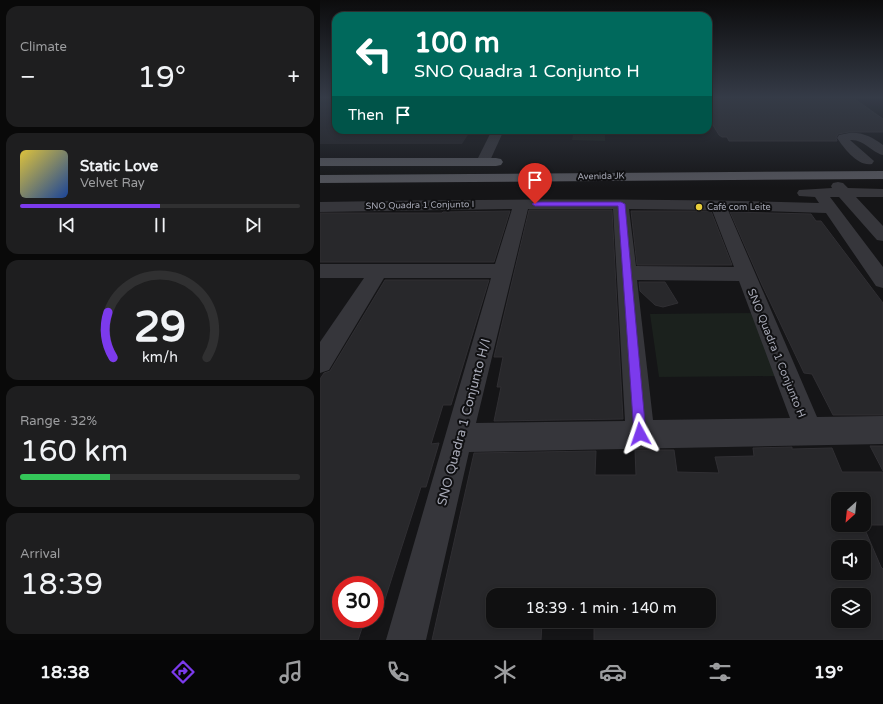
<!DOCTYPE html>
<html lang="en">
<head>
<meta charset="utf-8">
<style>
  :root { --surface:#101011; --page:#1e1e1f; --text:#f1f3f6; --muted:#9c9d9f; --line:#303031; --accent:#7c3aed }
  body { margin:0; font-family:"Varela Round",sans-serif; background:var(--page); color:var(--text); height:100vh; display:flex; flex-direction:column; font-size:15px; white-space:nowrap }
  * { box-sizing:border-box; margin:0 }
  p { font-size:13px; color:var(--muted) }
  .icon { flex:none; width:22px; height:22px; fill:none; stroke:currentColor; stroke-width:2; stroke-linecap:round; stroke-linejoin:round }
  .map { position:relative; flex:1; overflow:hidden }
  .panel { display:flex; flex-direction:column; gap:6px; padding:6px; background:#090909; width:320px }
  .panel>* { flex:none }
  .hud { position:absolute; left:12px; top:12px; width:380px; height:122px; border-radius:12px; box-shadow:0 2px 6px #0003,0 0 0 1px var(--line); background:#00695c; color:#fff; overflow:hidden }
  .needle { width:26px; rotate:207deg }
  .fabs { position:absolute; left:511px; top:492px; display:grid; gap:8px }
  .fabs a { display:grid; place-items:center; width:40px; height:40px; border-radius:8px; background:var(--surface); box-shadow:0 2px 6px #0003,0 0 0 1px var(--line); font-size:20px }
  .speed { position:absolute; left:12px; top:576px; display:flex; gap:8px; font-size:20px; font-weight:700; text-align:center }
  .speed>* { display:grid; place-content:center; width:52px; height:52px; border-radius:50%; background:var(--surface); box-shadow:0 2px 6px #0003,0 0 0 1px var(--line); line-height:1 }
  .speed .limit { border:6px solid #d22; background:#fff; color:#111 }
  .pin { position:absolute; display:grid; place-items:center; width:34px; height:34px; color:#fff; margin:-41px -17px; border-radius:50% 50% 50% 0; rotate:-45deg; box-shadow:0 0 4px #0007 }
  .pin .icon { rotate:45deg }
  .me { position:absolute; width:44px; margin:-22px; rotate:355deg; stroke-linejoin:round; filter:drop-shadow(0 0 3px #0008) }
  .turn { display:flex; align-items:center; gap:14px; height:84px; padding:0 16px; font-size:18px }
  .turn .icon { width:52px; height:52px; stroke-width:2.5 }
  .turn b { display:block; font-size:28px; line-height:34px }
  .then { display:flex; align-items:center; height:38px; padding:0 16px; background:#0003; gap:8px; font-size:15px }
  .big { font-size:30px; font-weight:600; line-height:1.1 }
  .panel .widget { flex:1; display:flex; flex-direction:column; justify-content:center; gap:6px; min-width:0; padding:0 14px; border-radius:12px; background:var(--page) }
  .panel .dial { align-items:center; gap:0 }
  .dial svg { height:104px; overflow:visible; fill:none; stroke:var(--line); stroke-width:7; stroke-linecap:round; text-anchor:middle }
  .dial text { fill:var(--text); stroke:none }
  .song { display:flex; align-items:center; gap:12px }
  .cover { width:48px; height:48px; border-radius:6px; background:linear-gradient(135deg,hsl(50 70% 55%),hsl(220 70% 35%)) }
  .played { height:4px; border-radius:2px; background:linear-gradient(90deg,var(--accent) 50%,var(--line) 50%) }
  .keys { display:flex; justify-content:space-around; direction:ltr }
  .heat { display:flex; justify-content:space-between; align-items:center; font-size:22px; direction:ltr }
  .charge { height:6px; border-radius:3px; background:linear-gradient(90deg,#34c759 32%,var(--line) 0) }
  .trip { position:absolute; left:166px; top:588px; width:230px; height:40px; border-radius:12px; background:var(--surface); box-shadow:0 2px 6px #0003,0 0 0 1px var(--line); font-weight:600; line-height:40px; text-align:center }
  .tab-bar { display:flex; height:64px; justify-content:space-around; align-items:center; background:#060607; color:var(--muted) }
  .tab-bar .icon { width:28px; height:28px }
  .tab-bar .current { color:var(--accent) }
  .tab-bar b { font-size:18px; color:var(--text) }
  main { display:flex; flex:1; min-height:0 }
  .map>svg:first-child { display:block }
  .built { fill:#212124 }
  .green { fill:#1b211d }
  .building { fill:#28282b; stroke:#302f33; fill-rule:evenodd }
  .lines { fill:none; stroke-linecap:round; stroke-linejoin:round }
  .minor { fill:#36363b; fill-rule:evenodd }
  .major { fill:#52535a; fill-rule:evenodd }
  .route { fill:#7c3aed; stroke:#51269a }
  .poi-dot { fill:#e8ce3b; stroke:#101012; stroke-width:1.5 }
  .labels { text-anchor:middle; stroke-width:4; stroke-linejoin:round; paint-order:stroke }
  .far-street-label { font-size:9px; fill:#a7a9b6; stroke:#101012 }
  .far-poi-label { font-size:9px; fill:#a7a9b6; stroke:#101012; text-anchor:start }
  .street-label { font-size:11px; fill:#a7a9b6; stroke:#101012 }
  .near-street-label { font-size:13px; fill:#a7a9b6; stroke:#101012 }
</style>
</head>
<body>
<main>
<section class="panel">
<div class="widget"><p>Climate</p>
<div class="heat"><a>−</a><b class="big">19°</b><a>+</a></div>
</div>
<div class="widget">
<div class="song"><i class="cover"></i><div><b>Static Love</b><p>Velvet Ray</p></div></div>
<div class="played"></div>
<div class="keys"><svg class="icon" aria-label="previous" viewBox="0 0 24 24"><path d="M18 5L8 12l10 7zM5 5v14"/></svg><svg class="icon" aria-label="pause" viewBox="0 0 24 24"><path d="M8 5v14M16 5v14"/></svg><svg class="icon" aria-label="next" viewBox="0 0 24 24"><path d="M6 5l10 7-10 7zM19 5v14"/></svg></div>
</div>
<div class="widget dial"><svg viewBox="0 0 100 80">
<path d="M14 69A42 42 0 1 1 86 69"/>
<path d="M14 69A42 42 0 0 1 10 34" stroke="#7c3aed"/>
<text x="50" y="56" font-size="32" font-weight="700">29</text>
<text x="50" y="72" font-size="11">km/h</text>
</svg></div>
<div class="widget"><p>Range · 32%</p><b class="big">160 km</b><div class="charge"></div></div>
<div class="widget"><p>Arrival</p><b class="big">18:39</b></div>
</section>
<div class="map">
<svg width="563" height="640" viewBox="0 0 563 640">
  <rect width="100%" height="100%" fill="#151517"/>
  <path class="built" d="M0,97H16V130H151L142,144H0Z"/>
  <path class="green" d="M254,130H285V141L252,140Z
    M432,313L458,376L339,377L330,314Z"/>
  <path class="building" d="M388,97H532L563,119V132H529L518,134L516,138L517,141H409L407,137H402L399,135L388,117Z
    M209,210H292L303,419L174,421L181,387H177L183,357H174Z
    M190,211L174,262H0V213H122L123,212Z
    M311,211H391L412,265H317Z
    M410,212L491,214L496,221H501L535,266L563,303V415H513L492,374L484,373L442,285Z
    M65,280H169L131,405H123L111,444L119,443L106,487H101L59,618H55V585H21V619H45L38,640H0V379L4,373L10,371Z
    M319,282H345L358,303L343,307L335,305L320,291Z
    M550,446H563V471Z
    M472,447V449L512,448L522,472H563V525H543L561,567L563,569V640H274V622H222L221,640H112L154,453L276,451L275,475H316L315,450H354L357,472L399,473L395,457L434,456L433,448ZM518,499H544V525H518ZM518,547H544V573H518ZM173,595H389V621H173ZM518,595H544V621H518Z"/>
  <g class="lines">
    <path class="minor" d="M172,130H184L168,165H158L156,162Z
      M529,133C542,132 552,137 563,145V155C551,152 544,139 530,140L554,161L552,164C538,167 524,148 517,138L519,135Z
      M518,182L523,183L528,188L563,189V197H536L563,226V241L557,240L519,197H510L563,267V288L556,286L506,213L408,210L497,417L563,416V444L149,452L106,640H66L171,278H64L9,370L0,373V342L44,278H0V264H175L192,209L0,212V202C167,199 333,198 499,203L495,197L479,196L477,193L479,190L512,188L511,186L513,183ZM208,209H293L305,421L156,423ZM309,209L392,210L414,267L316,266ZM317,280L419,281L470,418L333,420Z"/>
    <path class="major" d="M0,158H176L181,159L183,162L181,165L176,166H0Z
      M563,171V179L0,183V175Z"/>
  </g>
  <linearGradient id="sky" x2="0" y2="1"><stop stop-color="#0c0c0d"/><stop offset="0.52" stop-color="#353b47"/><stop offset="1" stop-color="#353b47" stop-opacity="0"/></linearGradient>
  <rect width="563" height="187" fill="url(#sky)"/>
  <path class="route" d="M301,202L305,204L326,434L324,439L320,440L316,439L314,434L298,206H215L212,204L215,202Z"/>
  <circle class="poi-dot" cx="379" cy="207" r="4"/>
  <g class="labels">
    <g class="far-street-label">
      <text transform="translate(281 176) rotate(-1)" y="3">Avenida JK</text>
      <text transform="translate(100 205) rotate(-1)" y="3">SNO Quadra 1 Conjunto I</text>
    </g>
    <g class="far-poi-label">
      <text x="387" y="210">Café com Leite</text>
    </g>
    <g class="street-label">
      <text transform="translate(457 353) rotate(68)" y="4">SNO Quadra 1 Conjunto H</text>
    </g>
    <g class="near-street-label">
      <text transform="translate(143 422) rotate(-75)" y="5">SNO Quadra 1 Conjunto H/I</text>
    </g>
  </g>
</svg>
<div class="fabs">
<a><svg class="needle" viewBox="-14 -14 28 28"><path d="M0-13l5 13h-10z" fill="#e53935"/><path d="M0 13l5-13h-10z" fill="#9c9d9f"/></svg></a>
<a><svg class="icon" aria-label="sound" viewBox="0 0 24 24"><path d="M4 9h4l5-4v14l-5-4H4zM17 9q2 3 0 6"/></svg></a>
<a><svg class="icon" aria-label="layers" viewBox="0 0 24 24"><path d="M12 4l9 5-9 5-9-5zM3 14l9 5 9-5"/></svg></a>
</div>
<div class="speed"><div class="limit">30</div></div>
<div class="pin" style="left:215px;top:204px;background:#d93025"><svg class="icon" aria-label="arrive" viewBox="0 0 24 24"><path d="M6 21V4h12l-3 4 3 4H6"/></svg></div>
<svg class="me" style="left:320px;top:434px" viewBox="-20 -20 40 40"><path d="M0-17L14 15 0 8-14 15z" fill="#7c3aed" stroke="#fff" stroke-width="4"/></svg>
<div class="trip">18:39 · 1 min · 140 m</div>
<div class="hud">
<div class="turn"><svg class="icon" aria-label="left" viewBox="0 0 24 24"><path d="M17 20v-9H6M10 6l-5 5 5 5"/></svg><div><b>100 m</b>SNO Quadra 1 Conjunto H</div></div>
<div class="then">Then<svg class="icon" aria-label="arrive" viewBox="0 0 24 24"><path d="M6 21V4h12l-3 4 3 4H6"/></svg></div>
</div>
</div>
</main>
<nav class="tab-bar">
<b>18:38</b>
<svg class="icon current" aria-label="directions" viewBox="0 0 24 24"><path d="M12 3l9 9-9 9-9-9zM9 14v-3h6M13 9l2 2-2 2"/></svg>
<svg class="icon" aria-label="music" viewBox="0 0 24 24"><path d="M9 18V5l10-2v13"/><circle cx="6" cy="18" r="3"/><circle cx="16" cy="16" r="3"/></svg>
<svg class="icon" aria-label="phone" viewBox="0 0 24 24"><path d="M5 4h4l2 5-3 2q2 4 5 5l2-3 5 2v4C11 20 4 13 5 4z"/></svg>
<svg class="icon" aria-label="climate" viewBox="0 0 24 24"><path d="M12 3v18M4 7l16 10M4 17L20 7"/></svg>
<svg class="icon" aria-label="car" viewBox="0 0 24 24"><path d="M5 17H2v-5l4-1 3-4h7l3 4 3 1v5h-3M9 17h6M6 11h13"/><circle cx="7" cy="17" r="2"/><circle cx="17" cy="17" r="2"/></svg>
<svg class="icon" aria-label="filters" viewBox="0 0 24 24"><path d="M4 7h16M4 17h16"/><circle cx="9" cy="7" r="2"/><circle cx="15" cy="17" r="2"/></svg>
<b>19°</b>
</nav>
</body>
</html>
